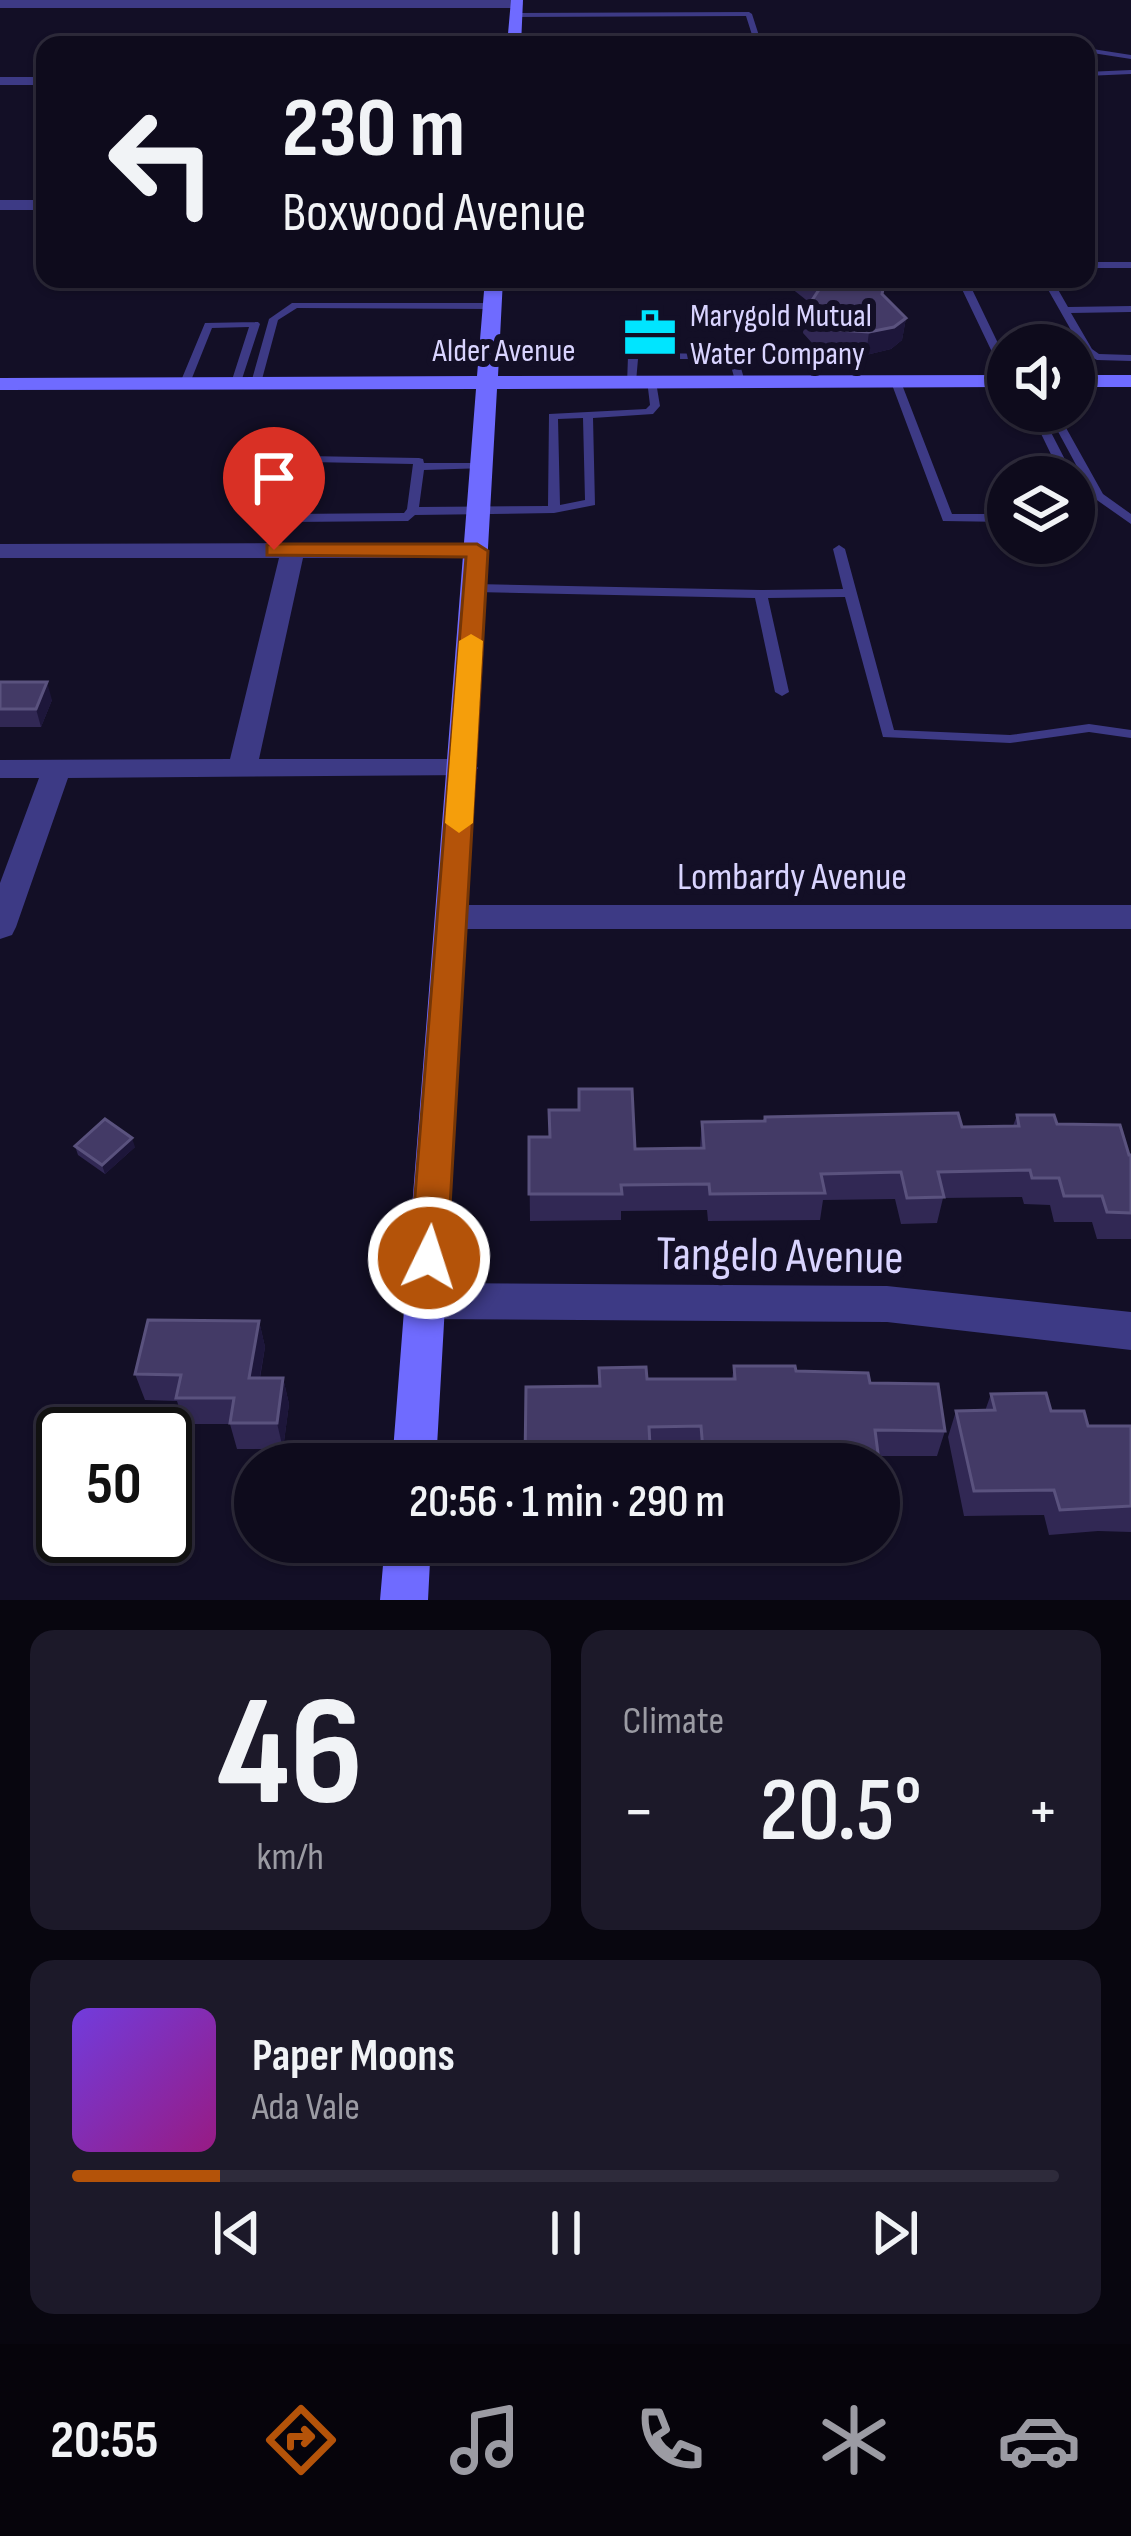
<!DOCTYPE html>
<html lang="en">
<head>
<meta charset="utf-8">
<style>
  :root { --surface:#0e0b1c; --page:#1c1929; --text:#f1f3f6; --muted:#9b9ba3; --line:#2e2b3b; --accent:#b45309 }
  body { margin:0; font-family:"Sofia Sans Condensed",sans-serif; background:var(--page); color:var(--text); height:100vh; display:flex; flex-direction:column; font-size:45px; white-space:nowrap }
  * { box-sizing:border-box; margin:0 }
  p { font-size:39px; color:var(--muted) }
  .icon { flex:none; width:66px; height:66px; fill:none; stroke:currentColor; stroke-width:2; stroke-linecap:round; stroke-linejoin:round }
  .map { position:relative; height:1600px; overflow:hidden }
  .drawer { display:flex; flex-direction:column; gap:30px; padding:30px; background:#08060f; flex:1 }
  .drawer>* { flex:none }
  .banner { position:absolute; left:36px; top:36px; width:1059px; height:252px; border-radius:24px; box-shadow:0 3px 9px #0004,0 0 0 3px var(--line); background:#0e0b1c; color:var(--text); overflow:hidden }
  .buttons { position:absolute; left:987px; top:324px; display:grid; gap:24px }
  .buttons a { display:grid; place-items:center; width:108px; height:108px; border-radius:50%; background:var(--surface); box-shadow:0 3px 9px #0004,0 0 0 3px var(--line); font-size:60px }
  .speed { position:absolute; left:36px; top:1407px; display:flex; gap:24px; font-size:60px; font-weight:700; text-align:center }
  .speed>* { display:grid; place-content:center; width:156px; height:156px; border-radius:50%; background:var(--surface); box-shadow:0 3px 9px #0004,0 0 0 3px var(--line); line-height:1 }
  .speed .limit { border:6px solid #111; border-radius:18px; background:#fff; color:#111 }
  .pin { position:absolute; display:grid; place-items:center; width:102px; height:102px; color:#fff; margin:-123px -51px; border-radius:50% 50% 50% 0; rotate:-45deg; box-shadow:0 0 12px #0007 }
  .pin .icon { rotate:45deg }
  .me { position:absolute; width:132px; margin:-66px; rotate:4deg; stroke-linejoin:round; filter:drop-shadow(0 0 9px #0008) }
  .turn { display:flex; align-items:center; gap:42px; height:252px; padding:0 48px; font-size:54px }
  .turn .icon { width:156px; height:156px; stroke-width:2.5 }
  .turn b { display:block; font-size:84px; line-height:102px }
  .big { font-size:90px; font-weight:600; line-height:1.1 }
  .drawer .tile { flex:1; display:flex; flex-direction:column; justify-content:center; gap:18px; min-width:0; padding:0 42px; border-radius:24px; background:var(--page) }
  .drawer .dial { align-items:center; gap:0 }
  .dial b { font-size:156px; line-height:1 }
  .song { display:flex; align-items:center; gap:36px }
  .cover { width:144px; height:144px; border-radius:18px; background:linear-gradient(135deg,hsl(260 70% 55%),hsl(310 70% 35%)) }
  .played { height:12px; border-radius:6px; background:linear-gradient(90deg,var(--accent) 15%,var(--line) 15%) }
  .keys { display:flex; justify-content:space-around; direction:ltr }
  .heat { display:flex; justify-content:space-between; align-items:center; font-size:66px; direction:ltr }
  .drawer .tiles { flex:1; display:grid; gap:30px; grid-template-columns:1fr 1fr }
  .tile:last-child { grid-column:span 2 }
  .trip { position:absolute; left:234px; top:1443px; width:666px; height:120px; border-radius:60px; background:var(--surface); box-shadow:0 3px 9px #0004,0 0 0 3px var(--line); font-weight:600; line-height:120px; text-align:center }
  .dock { display:flex; height:192px; justify-content:space-around; align-items:center; background:#06040b; color:var(--muted) }
  .dock .icon { width:84px; height:84px }
  .dock .active { color:var(--accent) }
  .dock b { font-size:54px; color:var(--text) }
  .map>svg:first-child { display:block }
  .lines { fill:none; stroke-linecap:round; stroke-linejoin:round }
  .service { fill:#3d3a85; fill-rule:evenodd }
  .minor { fill:#3d3a85; fill-rule:evenodd }
  .secondary { fill:#6f6bff; fill-rule:evenodd }
  .wall { fill:#312854 }
  .shaded-wall { fill:#1d163a }
  .building { fill:#433a66; stroke:#5a527e; stroke-width:3 }
  .route { fill:#b45309; stroke:#753606; stroke-width:3 }
  .slow { fill:#f59e0b }
  .labels { text-anchor:middle; stroke-width:12; stroke-linejoin:round; paint-order:stroke }
  .far-poi-label { font-size:33px; fill:#d9d4ff; stroke:#130f26; text-anchor:start }
  .far-street-label { font-size:33px; fill:#d9d4ff; stroke:#130f26 }
  .street-label { font-size:39px; fill:#d9d4ff; stroke:#130f26 }
  .near-street-label { font-size:48px; fill:#d9d4ff; stroke:#130f26 }
</style>
</head>
<body>
<div class="map">
<svg width="1131" height="1600" viewBox="0 0 1131 1600">
  <rect width="100%" height="100%" fill="#130f26"/>
  <g class="lines">
    <path class="service" d="M749,12L752,14L762,45H756L755,42H640V45H634L633,40L626,39L515,38L512,36L515,34L626,35L639,38H753L746,16L516,17L513,15L516,13Z
      M1086,48L1131,55V59L1086,52Z
      M1131,70V74L1086,76V72Z
      M1086,262H1131V268H1086Z
      M1042,279H1052L1068,307L1131,306V312L1071,313L1092,349L1099,354L1131,355V361L1097,360L1084,353Z
      M961,281L969,283L1008,364V378L1003,375L959,283Z
      M292,303H491L496,306L491,309L297,308L278,320L261,383L252,385L251,383L269,319Z
      M258,322L260,324L240,385L231,383L249,327L212,328L190,383L181,385L180,383L205,323Z
      M633,353L737,354L745,382L736,384L729,359H638L636,382L627,384L628,356Z
      M647,380L656,382L660,406L653,414L593,418L595,505L554,513L415,515L408,521L289,522L278,553L274,554L268,550L294,466L302,457L306,456L419,458L423,459L424,463H482L486,464V468L424,470L419,507L548,506L549,414L646,409L650,405ZM583,418L585,500L560,505L558,419ZM309,462L413,464L407,509L404,513L291,514L305,467Z
      M892,380L901,382L952,514H1008V522L943,521L891,382Z
      M1030,411H1040L1074,477H1062Z
      M1061,411H1071L1065,426L1103,494L1131,514V524L1094,498L1055,426Z
      M1074,486L1080,489L1094,517L1092,520L1074,522V514H1081L1074,501Z
      M839,545L845,549L894,730L1010,735L1089,724L1131,730V738L1089,732L1010,743L883,737L845,597L768,598L789,692L782,696L775,692L755,598L475,592L469,588L475,584L761,590L843,589L833,549Z"/>
    <path class="minor" d="M0,0H517L523,4L517,8H0Z
      M0,77H45V85H0Z
      M0,200H45V210H0Z
      M293,543L477,544L489,551L477,558H303L259,759H463L473,761L478,768L473,775L68,778L16,927L12,935L0,939V883L39,778H0V760L230,759L279,558H0V544Z
      M453,905H1131V929H453L441,925L437,917L441,909Z
      M426,1283L887,1286L1131,1312V1350L887,1322L426,1319L412,1314L406,1301L412,1288Z"/>
    <path class="secondary" d="M511,0H523L521,45H507Z
      M485,279H503L498,376L1008,375V387L497,389L436,1464H392L476,389L0,390V378L477,376Z
      M1074,375H1131V387H1074Z
      M385,1542H431L428,1600H380Z"/>
  </g>
  <path class="wall" d="M792,279H885L883,295L906,318L902,340L891,349L866,355L835,353L812,343L803,333L805,311L810,303L791,288Z
    M0,682L52,700L41,727H0Z
    M1017,1115L1057,1124L1131,1155V1239H1097L1092,1222H1054L1050,1205L1024,1204L1022,1197L943,1198L937,1223L901,1224L895,1199L823,1200L820,1220L708,1221L707,1210L621,1211V1220L530,1221L529,1137H550L635,1149L700,1148L702,1122L962,1127L1013,1126Z
    M75,1146L135,1147L105,1174L78,1155Z
    M259,1321L265,1347L260,1378H283L289,1404L283,1449H237L230,1424H184L177,1401L145,1400L135,1374Z
    M734,1366L796,1371L870,1383L945,1431L937,1456H878L880,1469L879,1473V1464H699L698,1452L650,1453L651,1464H525L526,1387L599,1386V1368L647,1379H732Z
    M991,1394L1051,1411L1088,1426H1131V1532L1098,1531L1049,1535L1044,1515L964,1516L948,1437L956,1411H985Z"/>
  <path class="shaded-wall" d="M906,318L902,340L891,349L866,355L869,332Z
    M47,682L52,700L41,727L36,709Z
    M132,1138L135,1147L105,1174L102,1165Z
    M259,1321L265,1347L255,1404L249,1378Z
    M283,1378L289,1404L283,1449L277,1423Z"/>
  <path class="building" d="M809,279H885L882,294L906,318L894,327L869,332L838,330L814,320L805,311L820,288Z
    M0,682H47L36,709H0Z
    M579,1089H632L635,1149L704,1148L702,1122L765,1121V1117L958,1113L962,1127L1019,1126L1017,1115H1054L1057,1124L1120,1125L1129,1155H1131V1213L1107,1212L1102,1196H1064L1059,1178H1032L1030,1170L938,1172L944,1197L907,1198L901,1172L821,1174L825,1193L710,1194L709,1184L621,1185L622,1194H529V1137H550L549,1110H579Z
    M105,1119L132,1138L102,1165L75,1146Z
    M148,1320L259,1321L249,1378H283L277,1423H230L234,1398H176L181,1375L135,1374Z
    M734,1366H795L796,1371L868,1373L870,1383L938,1384L945,1431L875,1430L880,1469L879,1464H819V1461L704,1462L701,1426L649,1427L651,1464L525,1463L526,1387L600,1386L599,1368L646,1367L647,1379H735Z
    M1046,1393L1051,1411H1084L1088,1426H1131V1506L1060,1510L1054,1490L974,1491L956,1411L995,1410L991,1394Z"/>
  <path class="route" d="M274,544H477L488,551L447,1258L442,1269L429,1274L416,1269L410,1258L466,557L267,555V545Z"/>
  <path class="slow" d="M471,634L483,641L473,823L459,833L445,823L459,641Z"/>
  <defs>
    <g id="office-bare" transform="scale(4.14)"><path d="M-6-3h4V-5.5h4V-3h4V5H-6ZM-1-4.5V-3h2v-1.5ZM-6 0V1H6V0Z" fill="#00e5ff" stroke="#130f26" stroke-width="2.5" paint-order="stroke"/></g>
  </defs>
  <g fill-rule="evenodd">
    <use href="#office-bare" x="650" y="333"/>
  </g>
  <g class="labels">
    <g class="far-poi-label">
      <text x="690" y="326">Marygold Mutual<tspan x="690" dy="38">Water Company</tspan></text>
    </g>
    <g class="far-street-label">
      <text x="504" y="361">Alder Avenue</text>
    </g>
    <g class="street-label">
      <text x="792" y="889">Lombardy Avenue</text>
    </g>
    <g class="near-street-label">
      <text transform="translate(780 1254) rotate(1)" y="17">Tangelo Avenue</text>
    </g>
  </g>
</svg>
<div class="buttons">
<a><svg class="icon" aria-label="sound" viewBox="0 0 24 24"><path d="M4 9h4l5-4v14l-5-4H4zM17 9q2 3 0 6"/></svg></a>
<a><svg class="icon" aria-label="layers" viewBox="0 0 24 24"><path d="M12 4l9 5-9 5-9-5zM3 14l9 5 9-5"/></svg></a>
</div>
<div class="speed"><div class="limit">50</div></div>
<div class="pin" style="left:274px;top:550px;background:#d93025"><svg class="icon" aria-label="arrive" viewBox="0 0 24 24"><path d="M6 21V4h12l-3 4 3 4H6"/></svg></div>
<svg class="me" style="left:429px;top:1258px" viewBox="-20 -20 40 40"><circle r="17" fill="#b45309" stroke="#fff" stroke-width="3"/><path d="M0-11L8 9 0 5-8 9z" fill="#fff"/></svg>
<div class="trip">20:56 · 1 min · 290 m</div>
<div class="banner">
<div class="turn"><svg class="icon" aria-label="left" viewBox="0 0 24 24"><path d="M17 20v-9H6M10 6l-5 5 5 5"/></svg><div><b>230 m</b>Boxwood Avenue</div></div>
</div>
</div>
<section class="drawer">
<div class="tiles">
<div class="tile dial"><b>46</b><p>km/h</p></div>
<div class="tile"><p>Climate</p>
<div class="heat"><a>−</a><b class="big">20.5°</b><a>+</a></div>
</div>
<div class="tile">
<div class="song"><i class="cover"></i><div><b>Paper Moons</b><p>Ada Vale</p></div></div>
<div class="played"></div>
<div class="keys"><svg class="icon" aria-label="previous" viewBox="0 0 24 24"><path d="M18 5L8 12l10 7zM5 5v14"/></svg><svg class="icon" aria-label="pause" viewBox="0 0 24 24"><path d="M8 5v14M16 5v14"/></svg><svg class="icon" aria-label="next" viewBox="0 0 24 24"><path d="M6 5l10 7-10 7zM19 5v14"/></svg></div>
</div>
</div>
</section>
<nav class="dock">
<b>20:55</b>
<svg class="icon active" aria-label="directions" viewBox="0 0 24 24"><path d="M12 3l9 9-9 9-9-9zM9 14v-3h6M13 9l2 2-2 2"/></svg>
<svg class="icon" aria-label="music" viewBox="0 0 24 24"><path d="M9 18V5l10-2v13"/><circle cx="6" cy="18" r="3"/><circle cx="16" cy="16" r="3"/></svg>
<svg class="icon" aria-label="phone" viewBox="0 0 24 24"><path d="M5 4h4l2 5-3 2q2 4 5 5l2-3 5 2v4C11 20 4 13 5 4z"/></svg>
<svg class="icon" aria-label="climate" viewBox="0 0 24 24"><path d="M12 3v18M4 7l16 10M4 17L20 7"/></svg>
<svg class="icon" aria-label="car" viewBox="0 0 24 24"><path d="M5 17H2v-5l4-1 3-4h7l3 4 3 1v5h-3M9 17h6M6 11h13"/><circle cx="7" cy="17" r="2"/><circle cx="17" cy="17" r="2"/></svg>
</nav>
</body>
</html>
